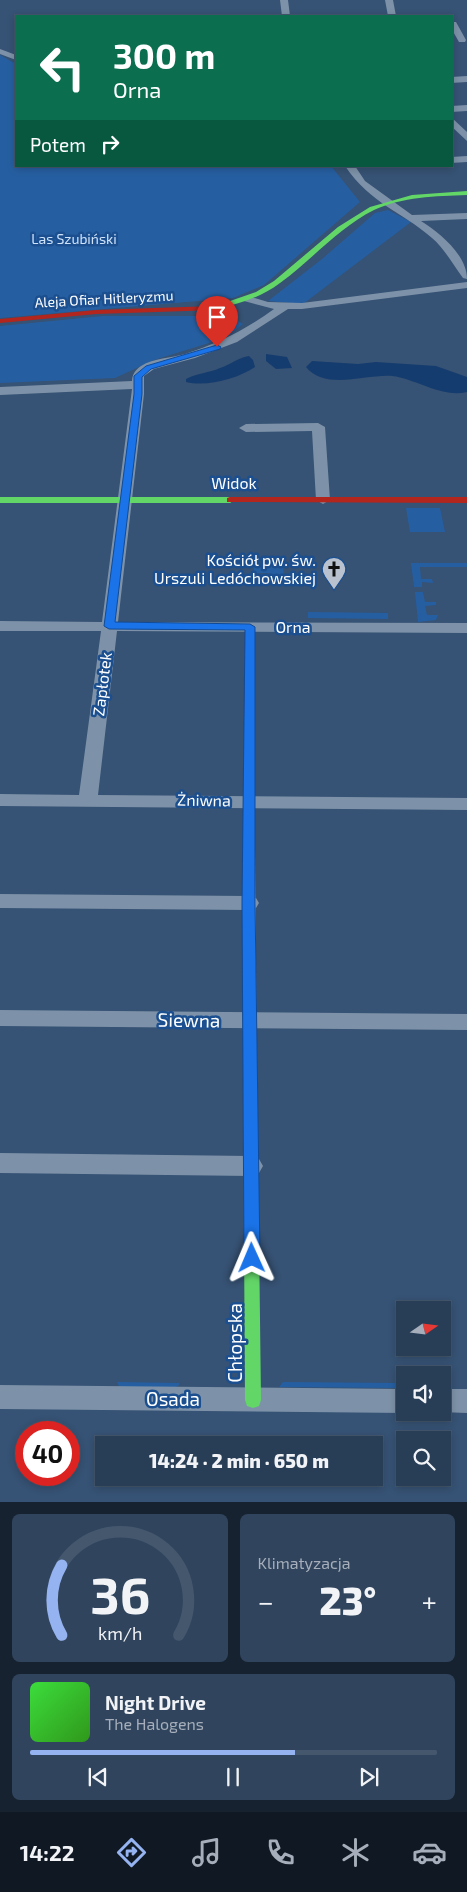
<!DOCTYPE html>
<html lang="pl">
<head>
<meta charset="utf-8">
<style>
  :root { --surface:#283e57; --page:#30455d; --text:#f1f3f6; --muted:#a5aeba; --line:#44576d; --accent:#95b2f1 }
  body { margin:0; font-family:"Exo 2",sans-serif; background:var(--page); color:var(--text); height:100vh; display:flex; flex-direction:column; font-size:19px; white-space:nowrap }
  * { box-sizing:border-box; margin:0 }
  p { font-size:16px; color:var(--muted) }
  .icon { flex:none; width:28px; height:28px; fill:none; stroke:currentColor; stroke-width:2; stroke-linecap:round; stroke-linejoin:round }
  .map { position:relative; height:1502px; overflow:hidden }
  .side { display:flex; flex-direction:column; gap:12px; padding:12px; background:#162230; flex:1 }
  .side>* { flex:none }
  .hud { position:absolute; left:15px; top:15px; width:438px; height:152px; border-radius:0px; box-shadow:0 2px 8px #0003,0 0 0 1px var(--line); background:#0b6e4f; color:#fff; overflow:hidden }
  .needle { width:32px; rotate:76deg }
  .buttons { position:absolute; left:396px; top:1301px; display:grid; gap:10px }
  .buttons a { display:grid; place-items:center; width:55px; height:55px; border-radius:0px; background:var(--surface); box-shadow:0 2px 8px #0003,0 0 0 1px var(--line); font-size:25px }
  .speed { position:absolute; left:15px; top:1421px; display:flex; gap:10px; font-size:25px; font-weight:700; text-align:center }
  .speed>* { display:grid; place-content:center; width:65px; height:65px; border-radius:50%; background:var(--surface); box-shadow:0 2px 8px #0003,0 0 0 1px var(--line); line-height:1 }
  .speed .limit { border:8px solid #d22; background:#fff; color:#111 }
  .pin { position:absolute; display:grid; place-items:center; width:42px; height:42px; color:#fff; margin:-51px -21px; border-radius:50% 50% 50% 0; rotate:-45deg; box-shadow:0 0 5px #0007 }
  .pin .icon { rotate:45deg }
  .me { position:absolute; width:55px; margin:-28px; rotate:359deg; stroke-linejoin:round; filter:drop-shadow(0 0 4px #0008) }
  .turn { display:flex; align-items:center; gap:18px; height:105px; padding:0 15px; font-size:22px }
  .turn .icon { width:65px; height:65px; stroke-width:2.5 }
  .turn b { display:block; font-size:35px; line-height:42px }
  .then { display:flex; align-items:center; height:48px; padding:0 15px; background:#0003; gap:10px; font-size:19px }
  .big { font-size:38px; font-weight:800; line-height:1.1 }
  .side .tile { flex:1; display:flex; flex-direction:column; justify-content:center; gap:8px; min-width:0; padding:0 18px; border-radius:8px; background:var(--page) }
  .side .dial { align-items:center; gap:0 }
  .dial svg { height:130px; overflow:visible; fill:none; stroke:var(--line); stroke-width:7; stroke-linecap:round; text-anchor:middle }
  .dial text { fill:var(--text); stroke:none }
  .song { display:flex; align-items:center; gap:15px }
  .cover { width:60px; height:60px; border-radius:8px; background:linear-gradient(135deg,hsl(120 70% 55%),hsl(110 70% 35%)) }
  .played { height:5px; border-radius:2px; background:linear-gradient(90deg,var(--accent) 65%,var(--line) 65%) }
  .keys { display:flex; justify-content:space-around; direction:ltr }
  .heat { display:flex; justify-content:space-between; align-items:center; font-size:28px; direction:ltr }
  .side .tiles { flex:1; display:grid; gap:12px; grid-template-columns:1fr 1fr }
  .tile:last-child { grid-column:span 2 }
  .trip { position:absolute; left:95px; top:1436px; width:288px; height:50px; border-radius:0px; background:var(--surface); box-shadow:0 2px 8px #0003,0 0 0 1px var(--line); font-weight:800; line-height:50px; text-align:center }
  .tabs { display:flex; height:80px; justify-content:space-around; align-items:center; background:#101923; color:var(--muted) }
  .tabs .icon { width:35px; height:35px }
  .tabs .active { color:var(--accent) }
  .tabs b { font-size:22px; color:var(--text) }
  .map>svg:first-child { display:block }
  .green { fill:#265fa1 }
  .water { fill:#153c6e }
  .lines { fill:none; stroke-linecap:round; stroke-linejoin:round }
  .street { fill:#7d92a8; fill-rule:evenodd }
  .fast { fill:#63d668; fill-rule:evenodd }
  .slow { fill:#ff974d; fill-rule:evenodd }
  .jam { fill:#b3261e; fill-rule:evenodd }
  .route { fill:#1a73e8; stroke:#114b97 }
  .labels { text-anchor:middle; stroke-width:5; stroke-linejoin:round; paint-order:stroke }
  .far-park-label { font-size:14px; fill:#cfe3fa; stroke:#1b4f8f }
  .far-street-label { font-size:14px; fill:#fff; stroke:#1b4f8f }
  .street-label { font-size:16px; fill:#fff; stroke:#1b4f8f }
  .poi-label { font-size:16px; fill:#fff; stroke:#1b4f8f; text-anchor:end }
  .near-street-label { font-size:19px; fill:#fff; stroke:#1b4f8f }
</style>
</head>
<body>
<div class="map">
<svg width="467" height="1502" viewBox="0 0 467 1502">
  <rect width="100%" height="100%" fill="#365274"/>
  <path class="green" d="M0,55L16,64V166H331L360,202L264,285L233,298L0,318Z
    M388,210L411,222L303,304L268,301L322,259L375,213Z
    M103,316H229L243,324L225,338L154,360L115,378L0,383V326Z
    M406,508H440L445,532H410Z
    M411,563H467V567H420L421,579H432L433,583L422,582V587H414Z
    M254,565L283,566L284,579L268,573H254Z
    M415,592H423L425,602H436V605L425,606L427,615H438L436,620L418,622Z
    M308,612L388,613V619L308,618Z
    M117,1382L179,1383V1385L173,1389L120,1388Z
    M283,1382L400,1383L396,1388L279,1387Z"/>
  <path class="water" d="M266,354L287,357L292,368L276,369L266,361Z
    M249,356L253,360L255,367C237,379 207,387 186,382V379C197,373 209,373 220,368C230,365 239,357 249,356Z
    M312,361L358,364L376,362L436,366L467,377V392C441,398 417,379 392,376C366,374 325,391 306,367Z"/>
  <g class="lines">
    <path class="street" d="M280,0H288L290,16H282Z
      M385,0H393L396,16H388Z
      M64,14H194L198,16H60Z
      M451,22H456L466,40L465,42H459L451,28Z
      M0,49L16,55V60L0,54Z
      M467,76V82L451,83V77Z
      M467,105V111L451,112V106Z
      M451,117L467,132V141L451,126Z
      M467,156V162L451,163V157Z
      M345,166H355L365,181L412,215L467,213V219L421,221C440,233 467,255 467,279L463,278C454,266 444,248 432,238C400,210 372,205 345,166Z
      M467,282V288L302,309H288L237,342L195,358L154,369L144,376V394L118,622L467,623V633L117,631L98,795L467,798V810L0,806V794L79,795L101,631H0V621L102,622L132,389L0,395V387L132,381C132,375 135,370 141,366C154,358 171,358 185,354C217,344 247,329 274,309L244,301V297L248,296L268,302L302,303Z
      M318,423L325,427L330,500L323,504L316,500L312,431L246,432L239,428L246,424Z
      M0,894L249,896L256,898L259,903L256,908L249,910L0,908Z
      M0,1010L467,1014V1030L0,1026Z
      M0,1153L251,1156L259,1159L263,1166L259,1173L251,1176L0,1173Z
      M0,1385L405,1389V1412H407L405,1413L0,1409Z
      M442,1389H467V1413L440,1412H442Z"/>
    <path class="fast" d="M467,191V195C436,196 402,197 374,210C338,228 312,260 280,283C260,298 238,304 214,310L210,308L256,292L274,281L338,227L370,207L412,195Z
      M0,497H230L235,500L230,503H0Z
      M250,1071L255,1073L257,1077L261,1400L259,1406L253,1408L247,1406L245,1400L243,1077L245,1073Z"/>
    <path class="slow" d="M249,844L255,848L257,1077L255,1081L250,1083L245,1081L243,1077V848Z"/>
    <path class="jam" d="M214,306L218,308L217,310L96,314L0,323V319L96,310Z
      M230,497H467V503L227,502V498Z
      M250,624L255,627V848L249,852L243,848L245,627Z"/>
  </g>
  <path class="route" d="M217,345L221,347L220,349L151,369L142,377V394L115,622L250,624L255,627V903L260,1258L258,1263L252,1265L247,1263L244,1258L242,903L245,630L109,629L104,626L134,394V376L146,366Z"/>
  <defs>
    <g id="church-pin" transform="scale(1.25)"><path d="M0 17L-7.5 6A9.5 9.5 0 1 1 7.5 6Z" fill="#b9c2ce" stroke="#1b4f8f"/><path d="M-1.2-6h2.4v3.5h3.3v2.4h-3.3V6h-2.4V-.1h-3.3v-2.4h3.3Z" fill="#111"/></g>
  </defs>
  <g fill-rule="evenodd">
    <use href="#church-pin" x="334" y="569"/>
  </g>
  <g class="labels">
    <g class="far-park-label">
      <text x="74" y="244">Las Szubiński</text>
    </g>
    <g class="far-street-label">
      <text transform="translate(104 299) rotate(-3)" y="5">Aleja Ofiar Hitleryzmu</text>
    </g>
    <g class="street-label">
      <text x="234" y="489">Widok</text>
      <text x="293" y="633">Orna</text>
      <text transform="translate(102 684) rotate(-83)" y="6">Zapłotek</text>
      <text transform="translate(204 800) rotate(1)" y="6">Żniwna</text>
    </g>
    <g class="poi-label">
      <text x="316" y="566">Kościół pw. św.<tspan x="316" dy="18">Urszuli Ledóchowskiej</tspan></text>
    </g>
    <g class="near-street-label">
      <text transform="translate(189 1020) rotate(1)" y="7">Siewna</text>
      <text transform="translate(235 1343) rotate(-90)" y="7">Chłopska</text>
      <text x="173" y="1406">Osada</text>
    </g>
  </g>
</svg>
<div class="buttons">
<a><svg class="needle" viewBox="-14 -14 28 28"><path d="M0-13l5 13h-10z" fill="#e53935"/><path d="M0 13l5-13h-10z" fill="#a5aeba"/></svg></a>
<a><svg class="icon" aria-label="sound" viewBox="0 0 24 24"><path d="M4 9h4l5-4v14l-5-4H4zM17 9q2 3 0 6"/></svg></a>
<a><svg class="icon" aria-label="search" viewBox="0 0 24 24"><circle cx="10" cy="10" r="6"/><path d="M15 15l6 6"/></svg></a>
</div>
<div class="speed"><div class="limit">40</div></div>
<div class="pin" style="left:217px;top:347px;background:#d93025"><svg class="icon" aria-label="arrive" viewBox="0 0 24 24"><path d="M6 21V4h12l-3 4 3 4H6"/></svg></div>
<svg class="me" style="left:252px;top:1258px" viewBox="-20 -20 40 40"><path d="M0-17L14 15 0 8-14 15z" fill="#1a73e8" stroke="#fff" stroke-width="4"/></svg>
<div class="trip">14:24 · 2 min · 650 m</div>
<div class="hud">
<div class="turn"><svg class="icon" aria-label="left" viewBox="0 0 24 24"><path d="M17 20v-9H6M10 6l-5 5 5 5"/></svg><div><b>300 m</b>Orna</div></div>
<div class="then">Potem<svg class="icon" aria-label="right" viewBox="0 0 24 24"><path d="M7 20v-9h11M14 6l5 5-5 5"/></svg></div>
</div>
</div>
<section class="side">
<div class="tiles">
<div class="tile dial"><svg viewBox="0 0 100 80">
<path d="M14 69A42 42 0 1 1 86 69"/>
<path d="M14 69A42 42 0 0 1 14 26" stroke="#95b2f1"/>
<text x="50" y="56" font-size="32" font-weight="700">36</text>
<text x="50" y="72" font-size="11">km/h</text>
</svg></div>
<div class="tile"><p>Klimatyzacja</p>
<div class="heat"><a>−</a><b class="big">23°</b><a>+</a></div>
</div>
<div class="tile">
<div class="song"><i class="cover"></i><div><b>Night Drive</b><p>The Halogens</p></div></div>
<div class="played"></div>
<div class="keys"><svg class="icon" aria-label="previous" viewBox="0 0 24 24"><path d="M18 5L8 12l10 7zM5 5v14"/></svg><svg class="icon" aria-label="pause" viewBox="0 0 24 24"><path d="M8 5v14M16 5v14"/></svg><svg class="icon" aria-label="next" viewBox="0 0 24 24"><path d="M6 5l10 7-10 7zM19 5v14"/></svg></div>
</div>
</div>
</section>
<nav class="tabs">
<b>14:22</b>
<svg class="icon active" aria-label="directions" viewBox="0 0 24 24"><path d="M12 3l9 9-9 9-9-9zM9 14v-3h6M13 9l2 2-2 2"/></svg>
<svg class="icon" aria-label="music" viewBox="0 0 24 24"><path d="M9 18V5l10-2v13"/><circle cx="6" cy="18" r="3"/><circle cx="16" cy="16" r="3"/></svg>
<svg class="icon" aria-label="phone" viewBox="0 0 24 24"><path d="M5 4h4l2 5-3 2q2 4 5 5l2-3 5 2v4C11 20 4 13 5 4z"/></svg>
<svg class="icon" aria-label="climate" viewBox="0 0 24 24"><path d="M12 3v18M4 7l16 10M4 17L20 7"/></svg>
<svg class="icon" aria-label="car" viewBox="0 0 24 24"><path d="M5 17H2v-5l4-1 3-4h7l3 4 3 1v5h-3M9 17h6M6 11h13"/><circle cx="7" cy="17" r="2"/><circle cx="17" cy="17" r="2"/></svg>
</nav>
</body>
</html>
